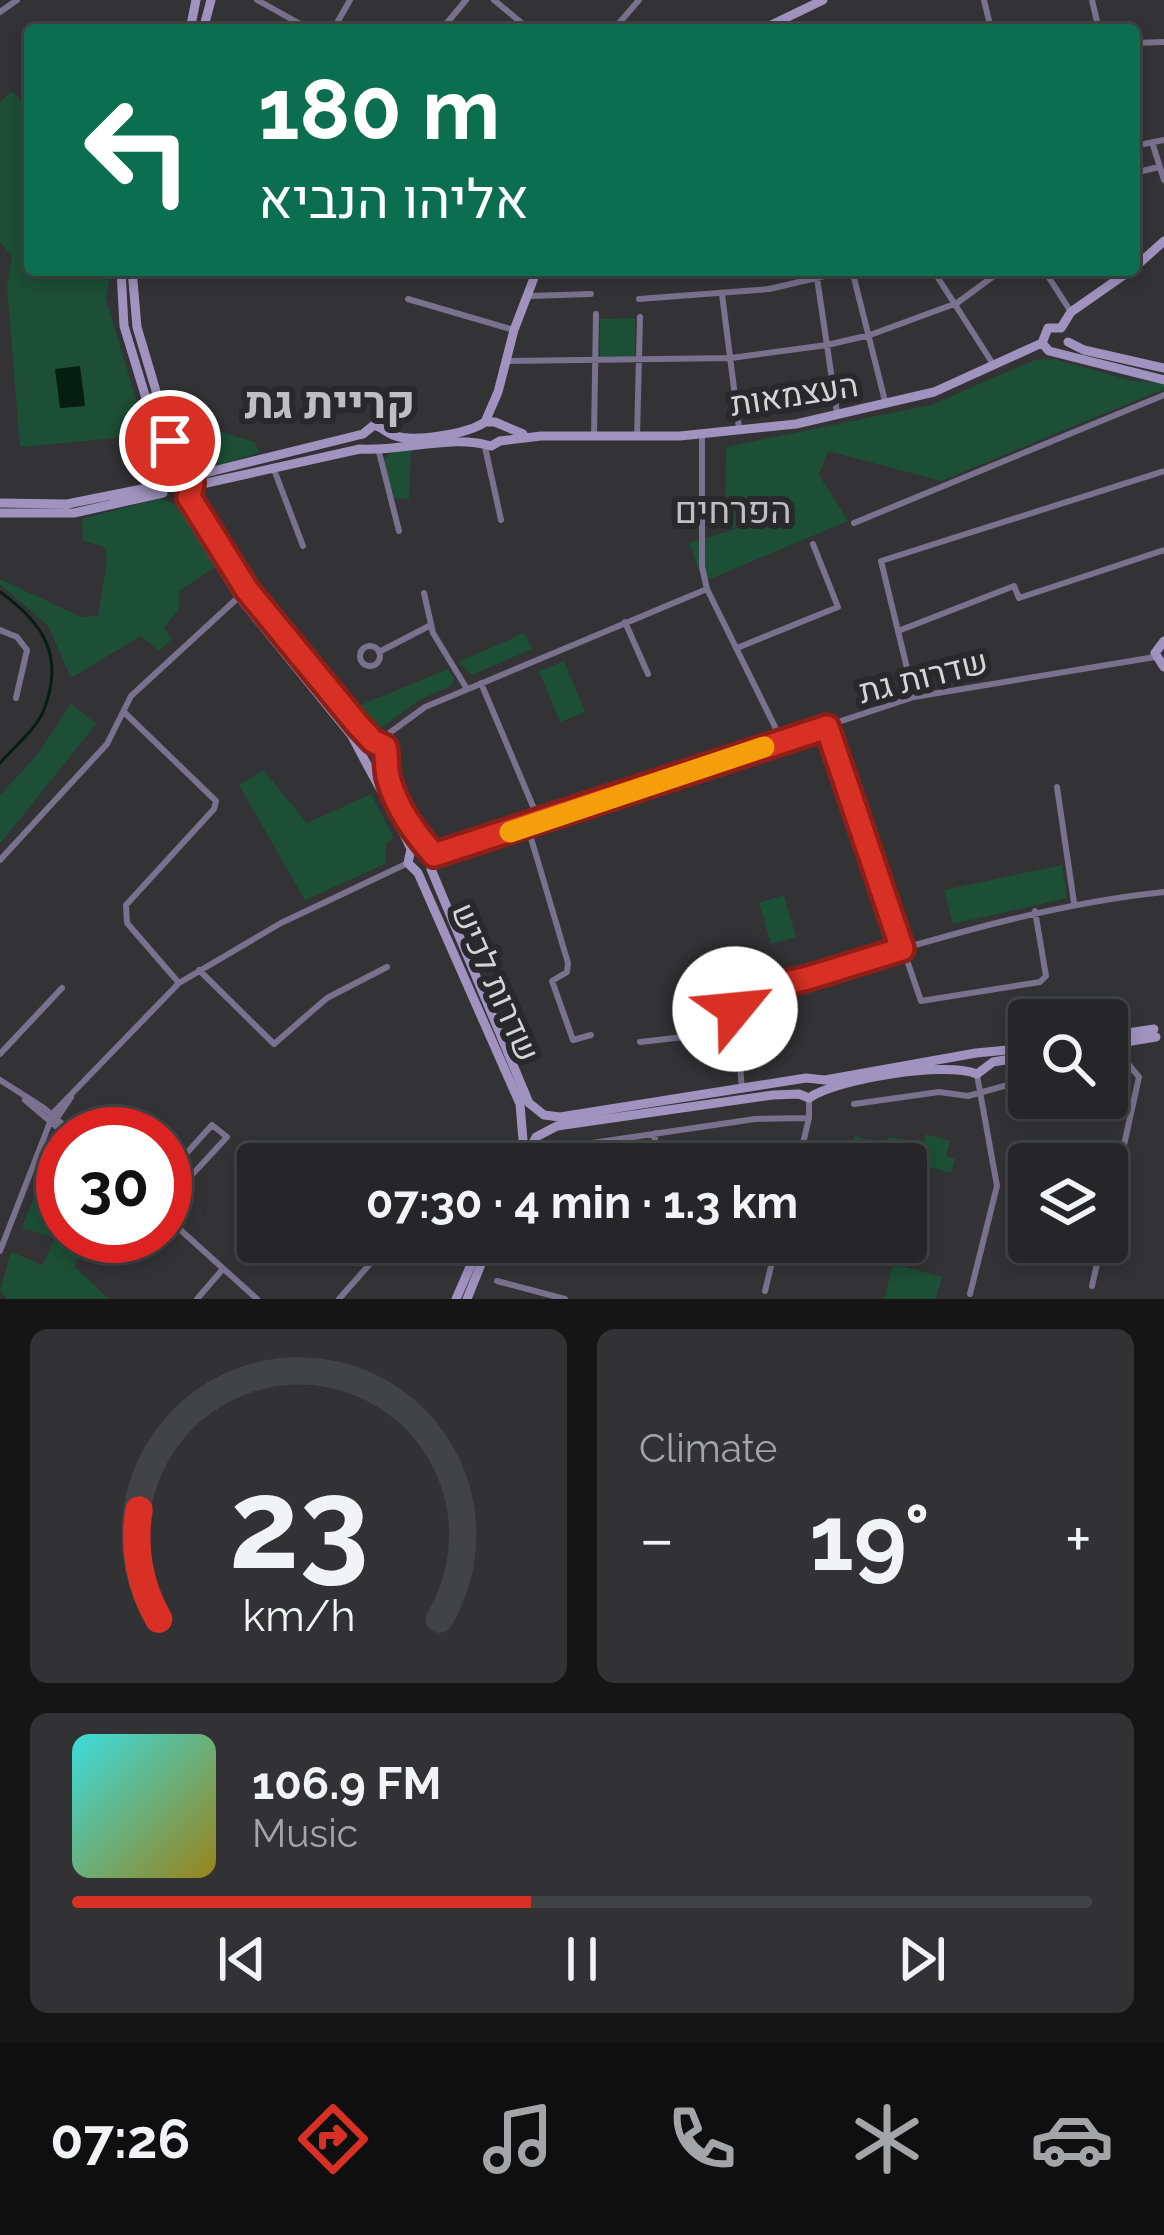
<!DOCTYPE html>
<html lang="en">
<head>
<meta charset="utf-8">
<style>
  :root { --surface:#262628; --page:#323234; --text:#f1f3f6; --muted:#a4a5a8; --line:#424345; --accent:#d93025 }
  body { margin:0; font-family:Raleway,Heebo,sans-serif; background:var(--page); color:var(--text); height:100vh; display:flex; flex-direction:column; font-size:45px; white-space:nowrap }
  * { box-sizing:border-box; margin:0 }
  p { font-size:39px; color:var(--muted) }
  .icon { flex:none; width:66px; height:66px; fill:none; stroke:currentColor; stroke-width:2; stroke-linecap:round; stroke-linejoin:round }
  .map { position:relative; height:1299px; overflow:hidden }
  .drawer { display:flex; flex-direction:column; gap:30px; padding:30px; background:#151516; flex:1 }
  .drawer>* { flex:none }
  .guide { position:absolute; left:24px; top:24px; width:1116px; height:252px; border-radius:12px; box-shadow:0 6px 18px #0003,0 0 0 3px var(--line); background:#0b6e4f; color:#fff; overflow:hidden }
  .fabs { position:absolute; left:1008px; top:999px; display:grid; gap:24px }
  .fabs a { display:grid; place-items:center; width:120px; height:120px; border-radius:12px; background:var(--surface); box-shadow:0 6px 18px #0003,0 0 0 3px var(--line); font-size:60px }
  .speed { position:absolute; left:36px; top:1107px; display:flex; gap:24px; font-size:60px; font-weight:700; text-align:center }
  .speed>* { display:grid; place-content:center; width:156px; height:156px; border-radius:50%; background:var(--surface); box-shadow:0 6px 18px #0003,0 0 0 3px var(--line); line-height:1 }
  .speed .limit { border:18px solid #d22; background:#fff; color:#111 }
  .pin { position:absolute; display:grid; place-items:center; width:102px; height:102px; color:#fff; margin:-51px; border:6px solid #fff; border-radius:50%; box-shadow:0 3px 12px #0007 }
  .me { position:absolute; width:132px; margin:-66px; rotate:62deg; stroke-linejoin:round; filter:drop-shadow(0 0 9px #0008) }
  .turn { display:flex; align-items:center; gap:42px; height:252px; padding:0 36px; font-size:54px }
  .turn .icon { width:156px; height:156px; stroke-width:2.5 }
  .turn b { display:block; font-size:84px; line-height:102px }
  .big { font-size:90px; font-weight:700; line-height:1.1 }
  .drawer .widget { flex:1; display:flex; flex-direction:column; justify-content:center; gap:18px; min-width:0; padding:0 42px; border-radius:18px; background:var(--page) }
  .drawer .dial { align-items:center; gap:0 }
  .dial svg { height:312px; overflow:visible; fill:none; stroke:var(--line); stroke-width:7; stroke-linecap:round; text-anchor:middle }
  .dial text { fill:var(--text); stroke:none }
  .song { display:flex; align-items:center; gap:36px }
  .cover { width:144px; height:144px; border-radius:18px; background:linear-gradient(135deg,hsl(180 70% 55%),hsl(50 70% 35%)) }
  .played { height:12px; border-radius:6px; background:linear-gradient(90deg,var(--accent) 45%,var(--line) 45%) }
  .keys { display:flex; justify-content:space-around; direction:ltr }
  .heat { display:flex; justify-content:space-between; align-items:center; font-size:66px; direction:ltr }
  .drawer .tiles { flex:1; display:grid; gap:30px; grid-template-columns:1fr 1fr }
  .widget:last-child { grid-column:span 2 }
  .trip { position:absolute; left:237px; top:1143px; width:690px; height:120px; border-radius:12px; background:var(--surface); box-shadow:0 6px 18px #0003,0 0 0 3px var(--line); font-weight:700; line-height:120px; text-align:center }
  .menu { display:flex; height:192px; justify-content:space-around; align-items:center; background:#0f0f10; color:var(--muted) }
  .menu .icon { width:84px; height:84px }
  .menu .active { color:var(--accent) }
  .menu b { font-size:54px; color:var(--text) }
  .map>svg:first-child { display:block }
  .green { fill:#1c4f35 }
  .water { fill:#061e12 }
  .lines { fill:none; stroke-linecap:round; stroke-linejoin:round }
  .stream { stroke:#061e12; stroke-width:3 }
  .street { stroke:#79718d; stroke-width:6 }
  .secondary { stroke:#a093c0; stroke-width:9 }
  .route-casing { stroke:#8d1f18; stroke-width:30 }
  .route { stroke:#d93025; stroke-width:21 }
  .slow { stroke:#f59e0b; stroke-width:21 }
  .labels { text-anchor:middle; stroke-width:12; stroke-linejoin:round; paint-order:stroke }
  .street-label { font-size:33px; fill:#d5d5d6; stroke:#29282b }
  .neighbourhood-label { font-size:36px; fill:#bfbec1; stroke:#29282b }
  .district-label { font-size:45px; font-weight:bold; fill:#bfbec1; stroke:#29282b }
</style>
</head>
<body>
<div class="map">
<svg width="1164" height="1299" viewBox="0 0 1164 1299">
  <rect width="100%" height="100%" fill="#333235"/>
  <path class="green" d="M12,91L30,111V270H111L106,299L137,402L117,438L20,447L7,286L12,256L0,242V102Z
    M635,318V357H600V319Z
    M1054,359L1133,381L1164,383V389L941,481L828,451L819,475L848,521L703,582L689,543L748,525L725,529L726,447L931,405L1035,360Z
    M165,405L200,413L211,429L254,442L260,452L200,472L182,457Z
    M411,448L409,499L394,498L384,460L394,449Z
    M161,498L179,507L215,567L179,591V609L164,628L172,639L159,651L141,636L71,678L48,626L0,584V579L81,617L98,616L107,561L105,547L83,541L82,519Z
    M524,633L532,649L472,675L458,662Z
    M564,661L585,712L560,722L539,671Z
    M448,669L454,679L451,686L419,700L381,728L372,727L356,707Z
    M71,703L96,724L0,844V795L37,755Z
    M263,770L307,823L371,794L394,838L386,843L385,864L305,900L239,785Z
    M1062,865L1067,898L953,924L944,890Z
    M784,895L796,937L771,944L759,903Z
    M926,1134L950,1141L946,1156L955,1159L951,1173L879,1152L874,1164H855L860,1147L852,1145L855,1136L885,1145L888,1137L923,1142Z
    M38,1186L63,1202V1236H84L75,1267L109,1299H7L0,1291L11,1252L43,1265L54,1238L22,1228Z
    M893,1264L942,1277L936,1299H884Z"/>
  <path class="water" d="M80,366L85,406L60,408L55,369Z"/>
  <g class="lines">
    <path class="stream" d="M0,592C45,624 65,658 43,712C35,730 13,748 0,763"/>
    <path class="street" d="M257,0L311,30
      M494,0L530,30
      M984,0L991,29
      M1092,0L1099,30
      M0,12L17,0
      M333,30L350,0
      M441,30L466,0
      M613,30L639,0
      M1134,43L1164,42
      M1152,142L1164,180
      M1134,146L1164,140
      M1134,173L1159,167
      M852,270L886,405
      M933,270L993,364
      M1044,270L1071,312
      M817,278L837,413
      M722,294L739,428
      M529,296L591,294
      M408,299L514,330
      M639,299L769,289L851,270
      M508,361L731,358L827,345L870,335L957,303L1002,270
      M702,435V567L707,589L782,741
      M594,436L596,314
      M637,437L640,317
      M485,447L501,520
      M379,452L399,531
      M273,467L303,546
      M854,523L1164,395
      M424,593L433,633L467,689
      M625,622L648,674
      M0,630L17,637L27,650L16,698
      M898,631L1014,586L1019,598L1164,550
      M360 656a10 10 0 1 1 20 0a10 10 0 1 1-20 0Z
      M737,648L838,607L813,544
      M379,652L429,626
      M481,683L540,823
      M914,697L881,561L1164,471
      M124,712L216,801L214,809L126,905L127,923L179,983
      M827,727L921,1001L1040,982L1046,976L1035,911
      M377,742L425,707L707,589
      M1057,787L1074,903
      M528,828L568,963L567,972L552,981L573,1040L591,1035
      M434,855L914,697L1155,657
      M0,860L107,744L131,696L242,594
      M199,970L274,1044L327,998L387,967
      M640,1042L737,1031
      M0,1054L62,988
      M1107,1067L1129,1065L1139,1077L1107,1222
      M0,1080L44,1108L74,1134
      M742,1089L735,1008L736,998L744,993C884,957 1019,907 1164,892
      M25,1100L65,1134
      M854,1104L939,1092L968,1096L1029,1079
      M55,1121L71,1097
      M546,1164L553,1152L565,1147L755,1119L809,1118
      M650,1164L656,1133
      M798,1164L809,1118V1098
      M165,1177L212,1125L227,1137L165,1204
      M165,1216L257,1299
      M0,1251L54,1112L179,983L281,923L408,863
      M497,1281L565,1299
      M1092,1286L1102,1242
      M765,1291L777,1242
      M970,1294L997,1186L977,1075
      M197,1299L222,1270
      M339,1299L383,1249"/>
    <path class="secondary" d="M190,30L196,0
      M203,30L211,0
      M761,30L823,0
      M1134,268L1164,241
      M121,270L124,326L169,474
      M132,270L137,327L180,472
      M1061,328L1071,312L1131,270
      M1068,342L1084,350L1164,368
      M1042,343L1049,351L1164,380
      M1042,343L1048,328H1061
      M485,422H495L523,434
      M363,434L374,425C381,427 386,432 393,435C412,443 468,434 485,422L498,392L514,330L537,270
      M189,477L363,434
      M193,486L360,449C399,452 450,434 491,446L500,441L541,436H680L796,424L934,392L1042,343
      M189,497L247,590L358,725L373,741L385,747C387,757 385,767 388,777C396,808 415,832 434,855L431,869
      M180,502L239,597L352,736C371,774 393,809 411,849
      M0,503L67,504L162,485
      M0,513H74L163,493
      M1164,641L1155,653L1164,667
      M411,849L408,863L418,873L520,1104L523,1140L514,1164
      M431,869L529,1103L544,1115L560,1117L806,1078L825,1080L976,1053L1029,1048
      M1107,1036L1154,1029
      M1107,1045L1156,1037
      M522,1164L536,1137L557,1126L773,1095L799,1094L809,1098C836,1079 945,1061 977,1074L993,1062L1029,1056
      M456,1299L481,1242
      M467,1299L490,1242"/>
  </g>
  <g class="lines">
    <g class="route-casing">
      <path id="route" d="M170,441L180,472L192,483L189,497L247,590L358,725L373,741L385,747C387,757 386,767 388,777C396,808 415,833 434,855L827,727L902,949L808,978L744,993L736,998L735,1009"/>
    </g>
    <use href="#route" class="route"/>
    <path class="slow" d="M510,832L764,747"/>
  </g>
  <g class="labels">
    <g class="street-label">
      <text transform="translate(794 394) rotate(-9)" y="12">העצמאות</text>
      <text transform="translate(923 676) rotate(-14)" y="12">שדרות גת</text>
      <text transform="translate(496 982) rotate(66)" y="12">שדרות לכיש</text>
    </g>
    <g class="neighbourhood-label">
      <text x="733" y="523">הפרחים</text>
    </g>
    <g class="district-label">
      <text x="330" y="418">קריית גת</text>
    </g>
  </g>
</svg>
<div class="fabs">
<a><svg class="icon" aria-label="search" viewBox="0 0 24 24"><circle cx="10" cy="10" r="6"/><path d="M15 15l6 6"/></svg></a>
<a><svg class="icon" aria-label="layers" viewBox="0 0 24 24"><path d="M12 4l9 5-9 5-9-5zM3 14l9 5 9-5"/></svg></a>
</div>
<div class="speed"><div class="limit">30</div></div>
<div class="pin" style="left:170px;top:441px;background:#d93025"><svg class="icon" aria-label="arrive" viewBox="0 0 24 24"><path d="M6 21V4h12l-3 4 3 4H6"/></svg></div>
<svg class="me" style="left:735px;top:1009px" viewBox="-20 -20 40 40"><circle r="19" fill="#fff"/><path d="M0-13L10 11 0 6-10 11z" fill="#d93025"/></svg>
<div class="trip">07:30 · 4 min · 1.3 km</div>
<div class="guide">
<div class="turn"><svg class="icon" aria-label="left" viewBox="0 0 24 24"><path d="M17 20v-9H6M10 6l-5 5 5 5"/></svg><div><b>180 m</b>אליהו הנביא</div></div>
</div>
</div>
<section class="drawer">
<div class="tiles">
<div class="widget dial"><svg viewBox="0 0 100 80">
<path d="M14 69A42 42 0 1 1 86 69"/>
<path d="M14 69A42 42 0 0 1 9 41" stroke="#d93025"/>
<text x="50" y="56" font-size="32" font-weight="700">23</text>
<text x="50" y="72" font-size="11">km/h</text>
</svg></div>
<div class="widget"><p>Climate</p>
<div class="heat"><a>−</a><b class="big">19°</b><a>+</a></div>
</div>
<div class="widget">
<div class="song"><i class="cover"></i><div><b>106.9 FM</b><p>Music</p></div></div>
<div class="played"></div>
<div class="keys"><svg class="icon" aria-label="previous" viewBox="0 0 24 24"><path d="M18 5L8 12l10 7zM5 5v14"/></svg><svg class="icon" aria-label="pause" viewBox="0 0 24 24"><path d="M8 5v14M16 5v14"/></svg><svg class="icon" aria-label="next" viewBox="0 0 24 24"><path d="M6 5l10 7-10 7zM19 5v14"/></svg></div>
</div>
</div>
</section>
<nav class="menu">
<b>07:26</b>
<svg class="icon active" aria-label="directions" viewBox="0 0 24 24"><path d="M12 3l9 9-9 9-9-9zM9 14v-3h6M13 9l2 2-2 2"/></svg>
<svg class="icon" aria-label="music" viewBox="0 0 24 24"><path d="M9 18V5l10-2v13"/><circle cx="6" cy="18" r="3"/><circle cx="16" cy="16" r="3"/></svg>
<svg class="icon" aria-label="phone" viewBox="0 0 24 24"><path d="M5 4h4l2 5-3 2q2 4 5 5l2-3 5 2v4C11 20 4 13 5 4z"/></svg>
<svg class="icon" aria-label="climate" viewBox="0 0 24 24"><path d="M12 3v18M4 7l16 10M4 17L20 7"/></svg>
<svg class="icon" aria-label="car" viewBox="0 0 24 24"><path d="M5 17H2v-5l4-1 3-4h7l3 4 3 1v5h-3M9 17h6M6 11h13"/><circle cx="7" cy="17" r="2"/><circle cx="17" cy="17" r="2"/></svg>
</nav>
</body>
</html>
